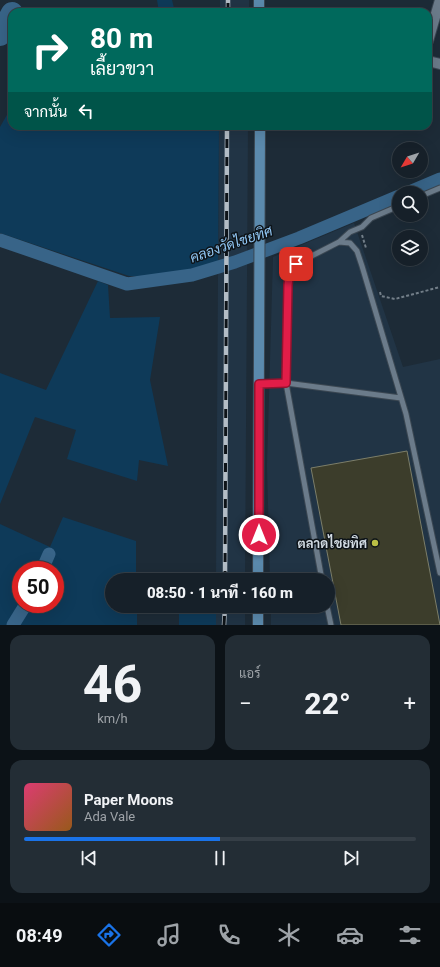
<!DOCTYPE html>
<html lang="th">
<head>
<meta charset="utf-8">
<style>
  :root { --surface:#162029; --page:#232d35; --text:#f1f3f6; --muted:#9ea3a8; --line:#353e46; --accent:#1a73e8 }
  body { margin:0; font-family:Roboto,Sarabun,sans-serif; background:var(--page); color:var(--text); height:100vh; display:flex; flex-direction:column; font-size:15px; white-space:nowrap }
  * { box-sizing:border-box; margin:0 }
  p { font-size:13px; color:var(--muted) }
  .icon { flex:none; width:22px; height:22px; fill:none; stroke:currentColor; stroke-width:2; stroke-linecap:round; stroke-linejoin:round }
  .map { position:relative; height:625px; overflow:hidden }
  .drawer { display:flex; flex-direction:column; gap:10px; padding:10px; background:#0c1217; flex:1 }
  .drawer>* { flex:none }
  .banner { position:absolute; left:8px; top:8px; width:424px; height:122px; border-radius:12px; box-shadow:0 4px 16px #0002,0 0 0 1px var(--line); background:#00695c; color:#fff; overflow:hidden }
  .needle { width:26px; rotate:231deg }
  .fabs { position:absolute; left:392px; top:142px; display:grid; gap:8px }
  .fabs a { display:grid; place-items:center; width:36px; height:36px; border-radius:50%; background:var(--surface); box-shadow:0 4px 16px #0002,0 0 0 1px var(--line); font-size:20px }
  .speed { position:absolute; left:12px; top:561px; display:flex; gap:8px; font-size:20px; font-weight:700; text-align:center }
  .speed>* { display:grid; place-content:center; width:52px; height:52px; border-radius:50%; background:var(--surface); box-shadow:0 4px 16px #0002,0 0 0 1px var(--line); line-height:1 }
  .speed .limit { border:6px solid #d22; background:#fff; color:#111 }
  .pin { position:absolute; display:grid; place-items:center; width:34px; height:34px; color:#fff; margin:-17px; border-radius:8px; box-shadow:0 2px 6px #0006 }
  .me { position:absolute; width:44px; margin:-22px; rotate:0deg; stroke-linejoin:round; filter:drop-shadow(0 0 3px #0008) }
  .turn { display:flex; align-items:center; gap:14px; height:84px; padding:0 16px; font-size:18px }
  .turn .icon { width:52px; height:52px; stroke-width:2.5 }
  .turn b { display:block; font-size:28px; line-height:34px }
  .then { display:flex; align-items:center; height:38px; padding:0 16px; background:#0003; gap:8px; font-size:15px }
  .big { font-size:30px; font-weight:800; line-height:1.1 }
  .drawer .card { flex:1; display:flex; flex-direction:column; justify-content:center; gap:6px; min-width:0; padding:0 14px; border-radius:12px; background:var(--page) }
  .drawer .dial { align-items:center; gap:0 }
  .dial b { font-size:52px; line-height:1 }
  .song { display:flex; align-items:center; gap:12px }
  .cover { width:48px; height:48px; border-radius:6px; background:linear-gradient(135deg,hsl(340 70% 55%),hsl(30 70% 35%)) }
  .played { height:4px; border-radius:2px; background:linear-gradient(90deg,var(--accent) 50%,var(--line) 50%) }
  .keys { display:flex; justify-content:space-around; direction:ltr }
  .heat { display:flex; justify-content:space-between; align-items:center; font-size:22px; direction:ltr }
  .drawer .tiles { flex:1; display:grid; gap:10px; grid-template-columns:1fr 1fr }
  .card:last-child { grid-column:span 2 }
  .trip { position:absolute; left:105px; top:573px; width:230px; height:40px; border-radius:20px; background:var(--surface); box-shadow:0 4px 16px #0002,0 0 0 1px var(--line); font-weight:800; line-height:40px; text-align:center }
  .tab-bar { display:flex; height:64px; justify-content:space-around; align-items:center; background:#090d10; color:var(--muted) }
  .tab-bar .icon { width:28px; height:28px }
  .tab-bar .on { color:var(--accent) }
  .tab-bar b { font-size:18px; color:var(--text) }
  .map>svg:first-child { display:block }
  .built { fill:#213445 }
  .green { fill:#0e3a59; fill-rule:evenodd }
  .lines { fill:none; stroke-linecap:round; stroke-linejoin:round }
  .canal { stroke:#386488; stroke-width:13 }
  .river { stroke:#386488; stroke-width:22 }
  .building { fill:#3c3d2b; stroke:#7c7e69 }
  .service-casing { stroke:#3b4752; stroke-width:7 }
  .minor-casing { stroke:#3b4752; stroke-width:12 }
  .secondary-casing { stroke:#3b4752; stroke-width:12 }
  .path { stroke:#727e88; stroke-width:2; stroke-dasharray:3 2; stroke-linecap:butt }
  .service { stroke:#6b7b8a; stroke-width:5 }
  .minor { stroke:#6b7b8a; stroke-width:10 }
  .secondary { stroke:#5b8aad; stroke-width:10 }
  .rail-casing { stroke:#b3bdc6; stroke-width:4.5 }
  .rail { stroke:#0d1318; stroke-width:3; stroke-dasharray:9; stroke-linecap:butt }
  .route-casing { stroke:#92132f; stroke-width:10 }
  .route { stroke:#e11d48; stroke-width:7 }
  .poi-dot { fill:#bbc045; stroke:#0d1318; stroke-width:1.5 }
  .labels { text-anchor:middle; stroke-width:3; stroke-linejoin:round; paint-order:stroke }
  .poi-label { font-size:13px; font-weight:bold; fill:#d1dae2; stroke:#0d1318; text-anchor:end }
  .water-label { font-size:14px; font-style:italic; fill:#91c6f3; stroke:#0d1318 }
</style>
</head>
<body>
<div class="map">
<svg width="440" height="625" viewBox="0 0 440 625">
  <rect width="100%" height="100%" fill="#1d2b37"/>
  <path class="built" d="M220,0H249V12H220Z
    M219,126H248L245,580H216Z
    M354,223L403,367L440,359V625H271V606H328V580H270L267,466L273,257Z
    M216,606H245V625H216Z"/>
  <path class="green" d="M157,0H172L175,12H159Z
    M12,106V126H219L218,265L154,276H129L0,233V127Z
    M98,281L108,285L110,318L160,317L150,380L168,466L139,460L137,481L67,459L76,430L35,417L0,504V373L46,390Z
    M63,517L136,541V580H112V606H137V625H0V524L50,547ZM21,570H55V604H21Z
    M216,610V625H179V611Z"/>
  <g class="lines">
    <path class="canal" d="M407,193L440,179
      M0,240L127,284L192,275L235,262L299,238L399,196
      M42,570L49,554
      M13,625L26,604"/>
    <path class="river" d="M0,35L12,13"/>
  </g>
  <path class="building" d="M407,451L440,625H341L311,468Z"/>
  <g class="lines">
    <g class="service-casing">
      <path id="service" d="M421,196L440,188
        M339,242L350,232L362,227L371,218L399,206
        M259,384L286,383L401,398
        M322,580L286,383L287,285L290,270L296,264L339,242L350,243L357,251L362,266L406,414L440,573
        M327,606L331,625"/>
    </g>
    <g class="minor-casing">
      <path id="minor" d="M428,41L440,0
        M428,61L440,64"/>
    </g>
    <g class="secondary-casing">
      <path id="secondary" d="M259,0V12
        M258,580L260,126
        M258,625V606"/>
    </g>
    <path class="path" d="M362,235L366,248
      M380,292L381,296L395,299L440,287"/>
    <use href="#service" class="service"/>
    <use href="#minor" class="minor"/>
    <use href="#secondary" class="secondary"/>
    <g class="rail-casing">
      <path id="rail" d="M228,12V0
        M225,580L227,126
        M224,625L225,606"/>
    </g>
    <use href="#rail" class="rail"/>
  </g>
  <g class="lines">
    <g class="route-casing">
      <path id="route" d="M259,535V384L286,383L288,285L290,270L296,264"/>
    </g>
    <use href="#route" class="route"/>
  </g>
  <circle class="poi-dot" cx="375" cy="543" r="4"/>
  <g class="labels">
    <g class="poi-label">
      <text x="367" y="548">ตลาดไชยทิศ</text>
    </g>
    <g class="water-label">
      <text transform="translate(231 244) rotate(-19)" y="5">คลองวัดไชยทิศ</text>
    </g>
  </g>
</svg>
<div class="fabs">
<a><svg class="needle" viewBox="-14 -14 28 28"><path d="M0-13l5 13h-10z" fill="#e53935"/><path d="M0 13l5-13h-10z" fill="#9ea3a8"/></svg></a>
<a><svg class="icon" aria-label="search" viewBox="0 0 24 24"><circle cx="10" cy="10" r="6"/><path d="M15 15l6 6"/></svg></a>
<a><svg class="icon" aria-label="layers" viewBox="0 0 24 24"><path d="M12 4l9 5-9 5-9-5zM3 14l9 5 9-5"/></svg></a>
</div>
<div class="speed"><div class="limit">50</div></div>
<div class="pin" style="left:296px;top:264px;background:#d93025"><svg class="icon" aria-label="arrive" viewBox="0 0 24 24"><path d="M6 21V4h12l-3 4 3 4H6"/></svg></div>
<svg class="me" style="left:259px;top:535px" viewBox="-20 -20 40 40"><circle r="17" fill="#e11d48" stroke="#fff" stroke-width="3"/><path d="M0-11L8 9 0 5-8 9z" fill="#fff"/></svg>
<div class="trip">08:50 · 1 นาที · 160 m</div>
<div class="banner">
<div class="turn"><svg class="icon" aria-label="right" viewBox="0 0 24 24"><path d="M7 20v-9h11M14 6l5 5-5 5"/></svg><div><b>80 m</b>เลี้ยวขวา</div></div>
<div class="then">จากนั้น<svg class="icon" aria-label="left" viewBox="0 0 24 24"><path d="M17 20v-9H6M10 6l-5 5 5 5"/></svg></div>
</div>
</div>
<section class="drawer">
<div class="tiles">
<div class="card dial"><b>46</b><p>km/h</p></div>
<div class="card"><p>แอร์</p>
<div class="heat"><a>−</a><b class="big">22°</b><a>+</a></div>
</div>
<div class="card">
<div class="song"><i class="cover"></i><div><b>Paper Moons</b><p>Ada Vale</p></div></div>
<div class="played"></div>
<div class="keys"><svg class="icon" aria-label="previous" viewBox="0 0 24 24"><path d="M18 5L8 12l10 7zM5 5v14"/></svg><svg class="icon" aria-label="pause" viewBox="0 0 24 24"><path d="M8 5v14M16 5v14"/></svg><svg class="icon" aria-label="next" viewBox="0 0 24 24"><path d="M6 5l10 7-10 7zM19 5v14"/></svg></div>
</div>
</div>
</section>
<nav class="tab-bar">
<b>08:49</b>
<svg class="icon on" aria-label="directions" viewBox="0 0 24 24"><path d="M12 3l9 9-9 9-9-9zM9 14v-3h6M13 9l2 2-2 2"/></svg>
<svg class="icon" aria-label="music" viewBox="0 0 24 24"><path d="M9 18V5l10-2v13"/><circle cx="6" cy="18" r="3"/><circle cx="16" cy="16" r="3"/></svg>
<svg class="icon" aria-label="phone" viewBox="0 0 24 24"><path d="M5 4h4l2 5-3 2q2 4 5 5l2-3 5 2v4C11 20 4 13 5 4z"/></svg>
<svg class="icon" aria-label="climate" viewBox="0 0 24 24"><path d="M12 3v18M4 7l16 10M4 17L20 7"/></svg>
<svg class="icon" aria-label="car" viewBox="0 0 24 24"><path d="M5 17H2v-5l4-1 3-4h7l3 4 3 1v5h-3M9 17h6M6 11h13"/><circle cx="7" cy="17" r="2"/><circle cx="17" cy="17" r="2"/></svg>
<svg class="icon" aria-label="filters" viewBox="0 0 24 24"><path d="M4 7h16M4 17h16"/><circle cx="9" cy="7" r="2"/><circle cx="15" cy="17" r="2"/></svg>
</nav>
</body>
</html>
